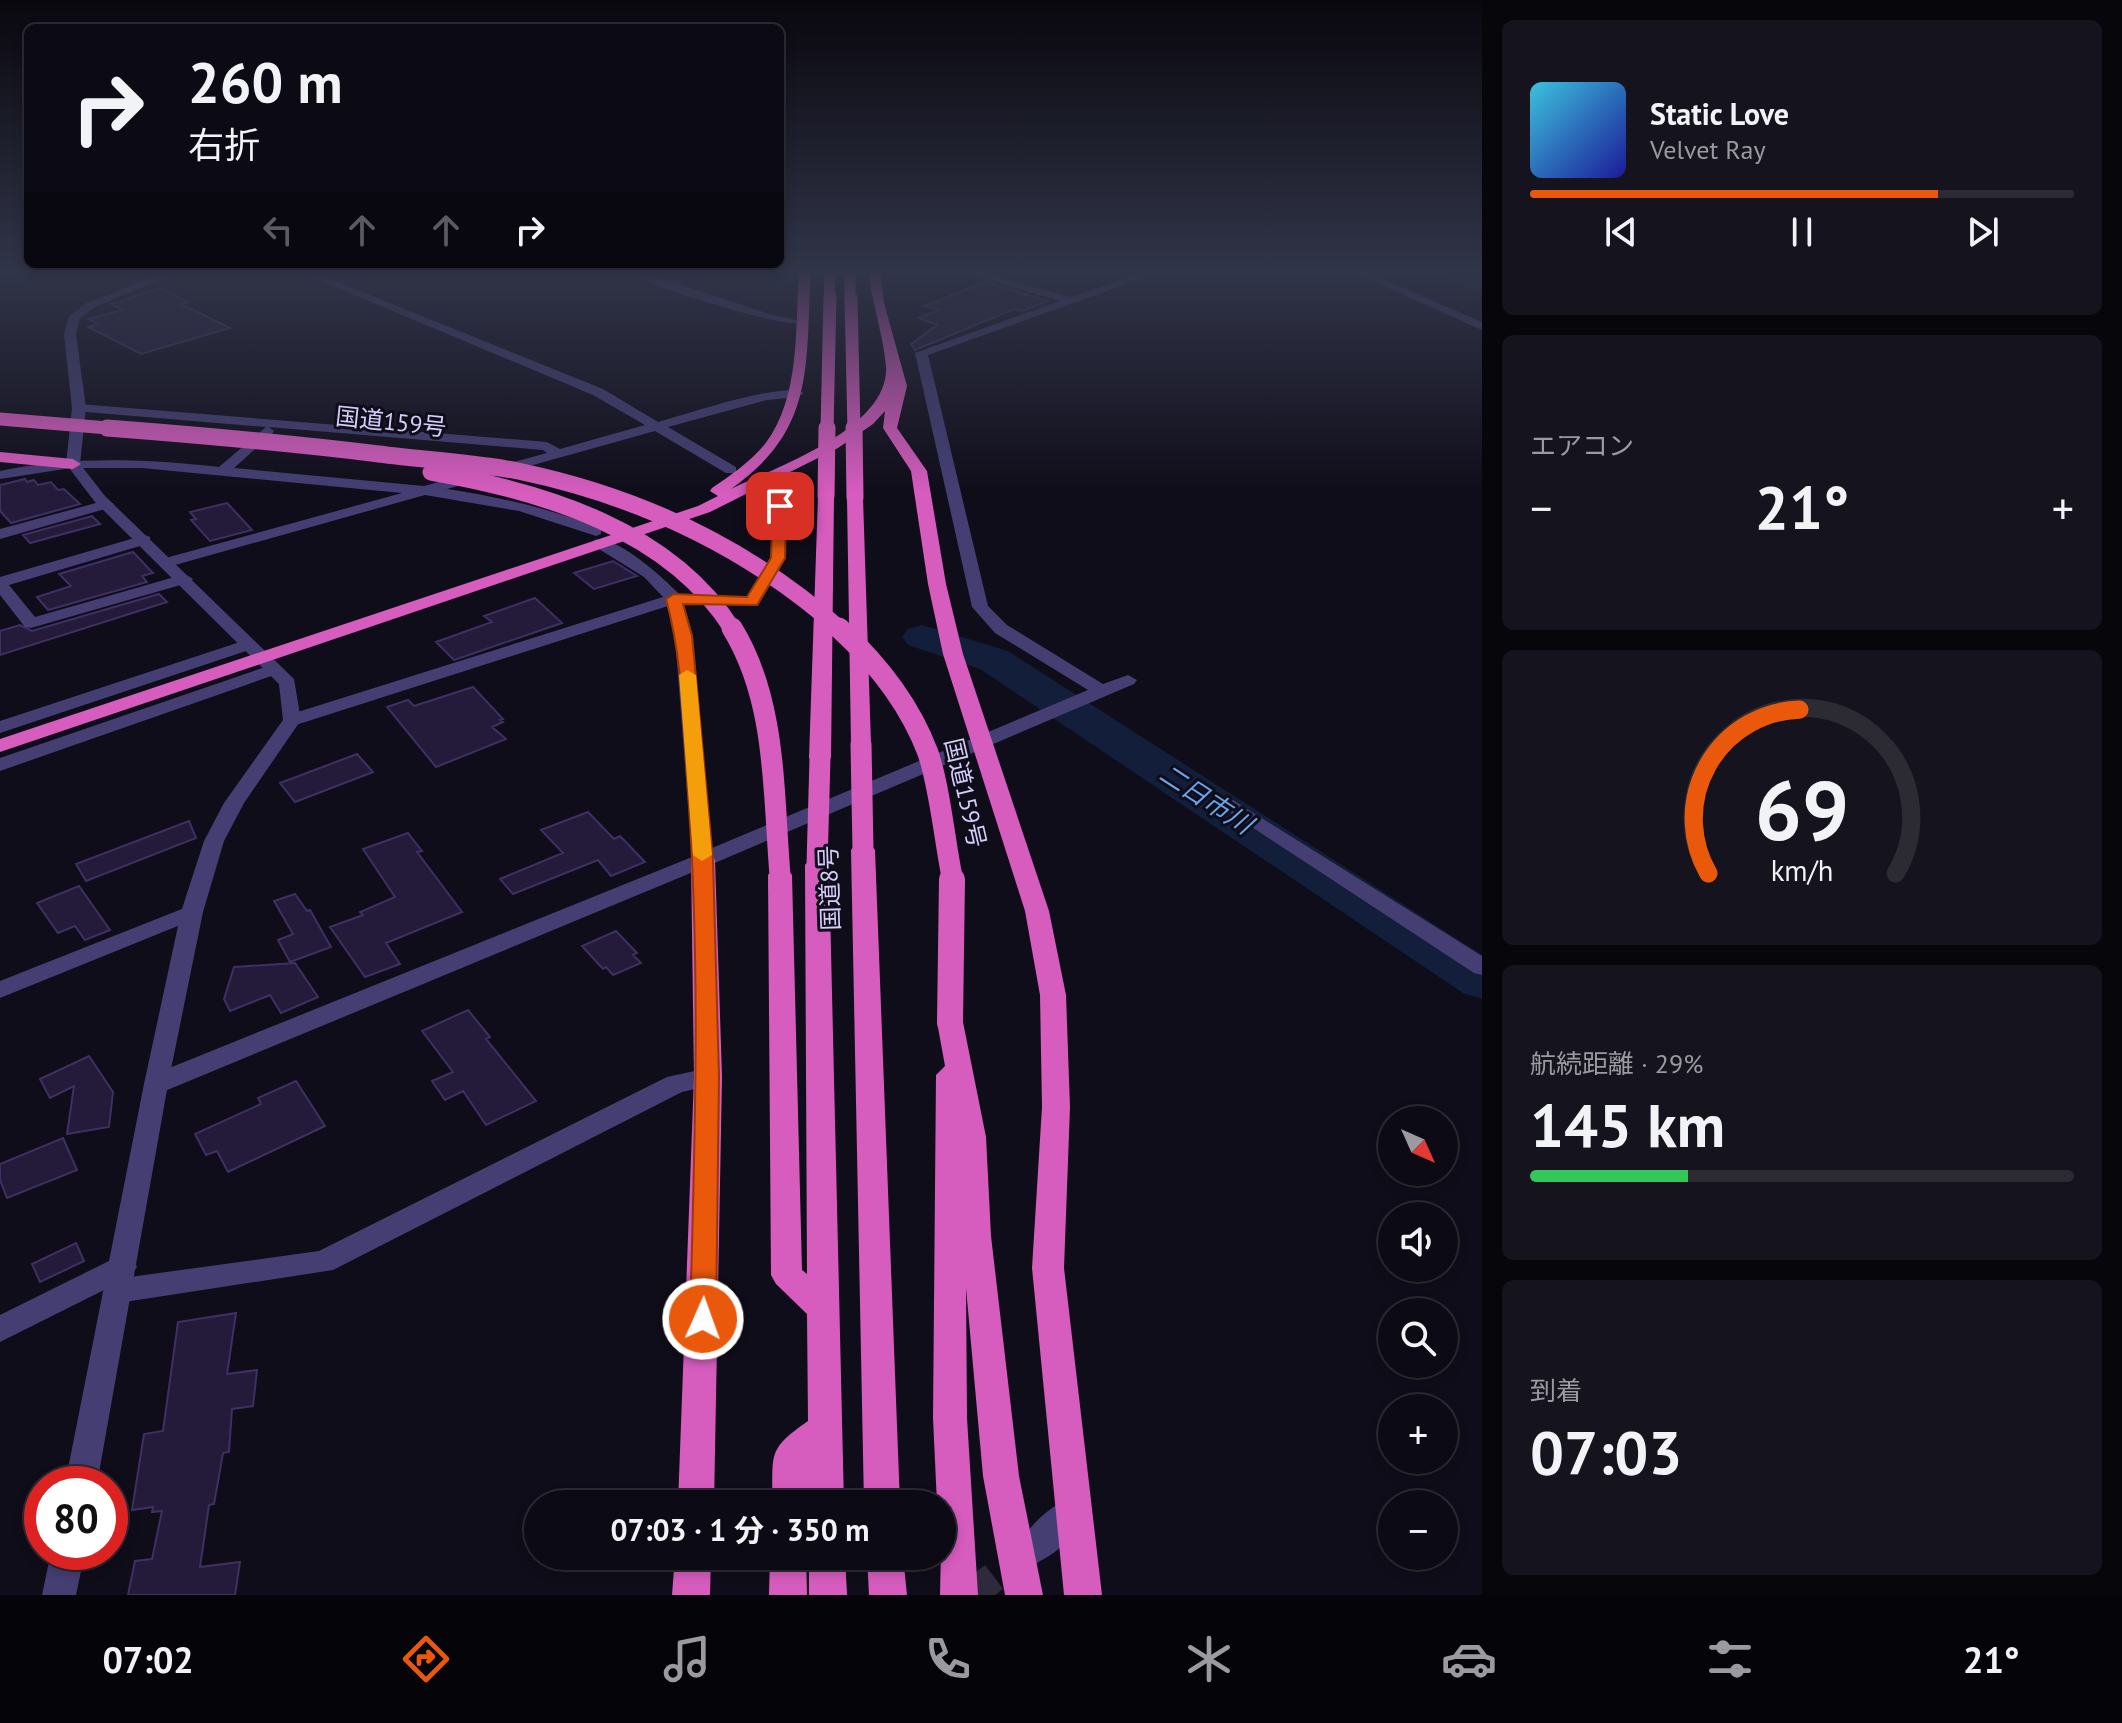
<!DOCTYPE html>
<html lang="ja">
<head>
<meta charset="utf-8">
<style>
  :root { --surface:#0c0a14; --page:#15131d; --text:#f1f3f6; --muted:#9a9aa0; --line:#2c2b34; --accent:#ea580c }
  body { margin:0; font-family:"PT Sans","Noto Sans JP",sans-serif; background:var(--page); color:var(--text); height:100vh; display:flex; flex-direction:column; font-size:30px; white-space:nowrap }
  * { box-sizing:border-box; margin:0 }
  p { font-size:26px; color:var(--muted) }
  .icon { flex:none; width:44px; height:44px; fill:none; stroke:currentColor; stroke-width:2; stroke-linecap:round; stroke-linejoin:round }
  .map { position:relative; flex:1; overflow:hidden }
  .drawer { display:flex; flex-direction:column; gap:20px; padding:20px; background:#07060b; width:640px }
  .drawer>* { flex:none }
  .hud { position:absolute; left:24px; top:24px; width:760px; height:244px; border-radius:12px; box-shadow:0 4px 12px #0003,0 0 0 2px var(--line); background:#0c0a14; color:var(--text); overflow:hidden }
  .needle { width:52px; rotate:135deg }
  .controls { position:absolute; left:1378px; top:1106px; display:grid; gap:16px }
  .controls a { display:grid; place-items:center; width:80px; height:80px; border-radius:50%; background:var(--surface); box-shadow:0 4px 12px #0003,0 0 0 2px var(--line); font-size:40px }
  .speed { position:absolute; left:24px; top:1466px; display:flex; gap:16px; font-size:40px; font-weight:700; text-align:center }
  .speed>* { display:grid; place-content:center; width:104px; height:104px; border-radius:50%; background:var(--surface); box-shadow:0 4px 12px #0003,0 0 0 2px var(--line); line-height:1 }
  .speed .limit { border:12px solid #d22; background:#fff; color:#111 }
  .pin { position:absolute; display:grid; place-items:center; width:68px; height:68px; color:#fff; margin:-34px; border-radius:16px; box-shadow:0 4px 12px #0006 }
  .me { position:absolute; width:88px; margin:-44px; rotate:2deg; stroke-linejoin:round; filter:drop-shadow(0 0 6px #0008) }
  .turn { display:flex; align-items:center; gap:28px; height:168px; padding:0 32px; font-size:36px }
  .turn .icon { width:104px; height:104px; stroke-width:2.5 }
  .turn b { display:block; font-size:56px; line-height:68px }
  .lanes { display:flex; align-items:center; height:76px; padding:0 32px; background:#0003; justify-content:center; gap:40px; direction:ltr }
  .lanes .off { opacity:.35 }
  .big { font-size:60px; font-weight:700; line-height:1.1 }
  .drawer .card { flex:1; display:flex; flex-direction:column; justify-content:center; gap:12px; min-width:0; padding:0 28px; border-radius:12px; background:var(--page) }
  .drawer .dial { align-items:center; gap:0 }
  .dial svg { height:208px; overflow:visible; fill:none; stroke:var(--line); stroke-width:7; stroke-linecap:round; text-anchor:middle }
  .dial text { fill:var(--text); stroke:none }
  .song { display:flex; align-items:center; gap:24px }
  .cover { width:96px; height:96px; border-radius:12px; background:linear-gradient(135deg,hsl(190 70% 55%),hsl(240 70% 35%)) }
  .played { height:8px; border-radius:4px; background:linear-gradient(90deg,var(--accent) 75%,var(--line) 75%) }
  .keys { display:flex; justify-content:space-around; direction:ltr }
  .heat { display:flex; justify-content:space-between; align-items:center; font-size:44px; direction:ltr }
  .charge { height:12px; border-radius:6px; background:linear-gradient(90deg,#34c759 29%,var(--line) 0) }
  .trip { position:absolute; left:524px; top:1490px; width:432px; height:80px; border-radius:40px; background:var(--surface); box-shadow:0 4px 12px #0003,0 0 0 2px var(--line); font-weight:700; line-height:80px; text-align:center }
  .tab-bar { display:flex; height:128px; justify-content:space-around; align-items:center; background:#050408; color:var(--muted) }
  .tab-bar .icon { width:56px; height:56px }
  .tab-bar .active { color:var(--accent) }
  .tab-bar b { font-size:36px; color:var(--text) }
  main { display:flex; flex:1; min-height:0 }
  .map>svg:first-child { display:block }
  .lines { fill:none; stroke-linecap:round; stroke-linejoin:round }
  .river { fill:#121e3a; fill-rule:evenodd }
  .building { fill:#231b39; stroke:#3e3062; stroke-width:2 }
  .minor-tunnel { stroke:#2e2a3b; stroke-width:30; stroke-dasharray:30 15; stroke-linecap:butt }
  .minor { fill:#443e73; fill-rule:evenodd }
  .tertiary { fill:#443e73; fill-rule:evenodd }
  .trunk { fill:#d65cbe; fill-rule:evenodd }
  .trunk-bridge-far3 { stroke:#d65cbe; stroke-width:13 }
  .trunk-bridge-far2 { stroke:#d65cbe; stroke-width:17 }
  .trunk-bridge-far1 { stroke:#d65cbe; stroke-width:21 }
  .trunk-bridge { stroke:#d65cbe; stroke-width:26 }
  .route { fill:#ea580c; stroke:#983908; stroke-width:2 }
  .slow { fill:#f59e0b }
  .labels { text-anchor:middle; stroke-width:6; stroke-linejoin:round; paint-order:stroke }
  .street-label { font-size:24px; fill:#d5cdf9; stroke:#100d1a }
  .water-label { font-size:26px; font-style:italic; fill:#67a5ec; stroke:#100d1a }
</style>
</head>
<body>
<main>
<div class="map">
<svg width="1482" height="1595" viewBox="0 0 1482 1595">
  <rect width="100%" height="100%" fill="#100d1a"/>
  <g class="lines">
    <path class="river" d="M1433,270H1465L1482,277V294L1436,275Z
      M922,625L1008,651L1482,955V999L1463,993L980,669L908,645L902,637L908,629Z"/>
  </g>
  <path class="building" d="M985,282L1048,301L1022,311L1014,309L915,350L911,344L937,325L918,318L939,310L924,306Z
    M160,288L189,302L181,304L230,328L141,354L88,327L98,324L88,319L123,310L111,304Z
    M25,479L27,482L34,480L38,485L51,482L58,490L64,489L80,504L11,523L0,511V485Z
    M227,503L252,530L210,541L191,520L196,519L190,512Z
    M92,516L100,524L30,543L23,535Z
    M133,552L153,573L142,576L147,582L48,610L37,597L71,586L59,574Z
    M613,561L637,576L594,589L574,573Z
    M159,594L167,602L0,655V631L20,625L32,631Z
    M535,598L562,623L454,660L436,642L492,622L484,616Z
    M473,687L503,719L500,720L503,722L492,727L506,739L436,767L387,707L408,700L414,706Z
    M357,754L373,772L295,802L280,783Z
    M588,812L614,839L620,836L645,862L611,876L598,860L513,894L500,879L563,853L541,830Z
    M189,821L196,838L86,881L76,864Z
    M408,833L422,851L417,852L462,912L386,943L400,964L365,977L330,927L363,915L360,912L395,897L363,849Z
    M79,886L110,930L85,940L75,926L58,933L37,903Z
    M295,894L307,911L310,910L331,947L290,962L278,940L293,934L274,901Z
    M616,931L637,953L633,955L641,963L613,975L606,967L603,969L582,946Z
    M295,963L318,997L281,1013L270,995L230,1011L224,999L234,967Z
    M468,1010L490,1037L486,1039L536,1101L486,1125L463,1091L445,1100L432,1081L453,1072L422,1031Z
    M89,1056L113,1092L109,1127L67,1134L74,1086L50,1098L40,1079Z
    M296,1081L325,1126L228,1172L217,1151L206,1155L195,1134L261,1104L258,1098Z
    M63,1138L77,1170L7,1198L0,1180V1164Z
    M76,1243L84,1261L40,1282L32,1264Z
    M236,1313L227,1374L257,1370L253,1406L232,1409L229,1452L223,1453L214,1504L209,1505L200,1567L240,1562L235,1595H128L135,1561L152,1559L162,1511L152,1512L153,1507L132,1510L144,1434L163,1431L178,1322Z"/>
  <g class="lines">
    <path class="minor-tunnel" d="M970,1595L1021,1557"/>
    <path class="minor" d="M295,270H308L603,389L658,422C684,415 787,380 804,393L798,397L767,400L668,427L736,467V473H726L655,431L447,489C500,497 551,509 601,528V534L596,536L519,511L425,495L168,567L160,562L162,559L402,493L142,468H71L0,479V471C73,456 144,459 219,467L266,427L74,411V405L79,404L547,442L560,449L645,425L593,395ZM269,427L543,450L547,453L424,486L234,468L272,434L274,431Z
      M622,270H636L772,315L806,322C791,332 640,283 622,270Z
      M955,270H971L1071,297L1152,270H1166L928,355L988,606L1007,625L1103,684L1128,675L1137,680L1134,684L710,865L165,1091L156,1093L147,1091L144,1084L147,1077L692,857L675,636L668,606L299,724L292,726L283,720L285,716L663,597L644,577L594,546V540C617,535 663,578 679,594L747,597L770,558L773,507L760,491L767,487L772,488L787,506L786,558L758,606L684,604L693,636L712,848L1088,690L995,633L972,607L915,353L1060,301Z
      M1348,270H1361L1482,322V330Z
      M107,500L114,504L112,507L0,539V529Z
      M145,535L150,537V543L9,585L35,617L185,574L193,579L191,582L31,628L25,627L0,595V577Z
      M249,639L258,644L255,648L0,733V721Z
      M274,664L283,669L280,673L0,771V758Z
      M1233,800L1482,956V975L1474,973L1226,810L1223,806Z
      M192,905L200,907L203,912L200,917L0,998V981Z
      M708,1068L717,1070L720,1077L717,1084L682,1092L333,1270L118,1303L108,1300L104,1290L0,1342V1315L113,1259L123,1255L133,1259L137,1267L130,1277L319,1251L667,1077Z
      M1072,1497L1083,1502L1088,1513C1080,1533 1054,1556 1034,1564L1022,1560L1017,1548C1026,1528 1051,1505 1072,1497Z"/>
    <path class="tertiary" d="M171,270H184L95,307L80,318L76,334L86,408L80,464L105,496L294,679L301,720L244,803L224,841L203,912L168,1084L97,1484H65L144,1084L181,912L204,841L224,803L283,720L279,684L95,502L66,464L72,408L64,334L69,316L87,303Z
      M51,1552H85L76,1595H42Z"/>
    <path class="trunk" d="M799,270H811C805,364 817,429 731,489C776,467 890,428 886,366C883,334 872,302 868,270H880L884,303L907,386L897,428L927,471L946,584L963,654L1049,911L1066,995L1070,1107L1064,1268L1102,1595H1064L1032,1268L1042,1107L1040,995L1025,911L943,654L928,584L911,471L883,428L885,411L873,424L838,448L710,512L0,752V739L698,506L718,496L710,491L712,488C731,475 750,462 765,444C801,397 795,326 799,270Z
      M824,270H836L834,299L824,296Z
      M844,270H856L855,301L845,298Z
      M0,452L73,459L81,464L73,469L0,462Z
      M826,491L834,496L831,758L820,764L809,758L818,496Z
      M855,493L863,498L871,744L861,750L851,744L847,498Z
      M863,843L871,845L875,850L900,1504H864L851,850L855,845Z
      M703,853L711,855L715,860L722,1077L714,1504H678L694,1077L691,860L695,855Z
      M817,858L825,860L829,865L844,1504H808V1473V1504H772C774,1454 765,1451 808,1421L807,1314L776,1284L771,1275L768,875L772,870H788L792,875L802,1270L807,1274L805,865L809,860Z
      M950,1013L959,1015L963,1022L986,1137L991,1236L1019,1476L1043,1595H1005L983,1476L966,1288L967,1418L978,1595H940L942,1504H937L933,1418L936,1075L945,1066L937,1022L941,1015Z
      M675,1556H711L710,1595H672Z
      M770,1556H806L807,1595H769Z
      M809,1556H845L847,1595H809Z
      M867,1556H903L907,1595H869Z"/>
    <path class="trunk-bridge-far3" d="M851,298L854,430
      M0,419L132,430
      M827,430L830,296"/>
    <path class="trunk-bridge-far2" d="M107,428C198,435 289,443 379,454C425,460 473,462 518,471C638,496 749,548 841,630
      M854,428L855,498
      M431,472C541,491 670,529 733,630
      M826,496L827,428"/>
    <path class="trunk-bridge-far1" d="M732,628C777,701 773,792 780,875
      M839,628C876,662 910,705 928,753C940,788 945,844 953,882
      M861,744L863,850
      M817,865L820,758"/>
    <path class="trunk-bridge" d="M950,1022L952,880"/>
  </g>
  <linearGradient id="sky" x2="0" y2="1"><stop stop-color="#09070e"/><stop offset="0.55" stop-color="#313549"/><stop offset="1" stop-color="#313549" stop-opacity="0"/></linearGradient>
  <rect width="1482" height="493" fill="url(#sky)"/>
  <path class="route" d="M780,502L786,506L785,558L757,605L683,604L692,636L713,860L719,1077L716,1319L712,1327L703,1331L693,1327L690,1319C695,1139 701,959 687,779C683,718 682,657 666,599L674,594L747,597L771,558L773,506Z"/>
  <path class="slow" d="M687,670L696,675L712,855L702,861L693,855L679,675Z"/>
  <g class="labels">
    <g class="street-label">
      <text transform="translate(391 422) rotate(6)" y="8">国道159号</text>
      <text transform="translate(965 793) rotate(77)" y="8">国道159号</text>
      <text transform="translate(830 888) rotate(-92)" y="8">国道8号</text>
    </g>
    <g class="water-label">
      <text transform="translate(1206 799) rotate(33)" y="9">二日市川</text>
    </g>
  </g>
</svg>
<div class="controls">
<a><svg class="needle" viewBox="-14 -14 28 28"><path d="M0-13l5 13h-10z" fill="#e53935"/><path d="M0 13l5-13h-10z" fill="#9a9aa0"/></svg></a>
<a><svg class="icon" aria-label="sound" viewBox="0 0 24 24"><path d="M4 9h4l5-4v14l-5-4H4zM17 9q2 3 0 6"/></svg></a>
<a><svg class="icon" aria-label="search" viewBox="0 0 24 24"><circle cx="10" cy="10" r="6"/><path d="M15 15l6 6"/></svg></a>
<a>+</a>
<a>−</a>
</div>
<div class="speed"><div class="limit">80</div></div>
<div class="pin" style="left:780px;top:506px;background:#d93025"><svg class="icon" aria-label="arrive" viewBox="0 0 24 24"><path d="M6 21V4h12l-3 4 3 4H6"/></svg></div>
<svg class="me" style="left:703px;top:1319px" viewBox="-20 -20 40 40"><circle r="17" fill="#ea580c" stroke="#fff" stroke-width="3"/><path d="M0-11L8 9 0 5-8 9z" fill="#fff"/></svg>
<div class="trip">07:03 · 1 分 · 350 m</div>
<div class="hud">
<div class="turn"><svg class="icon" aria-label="right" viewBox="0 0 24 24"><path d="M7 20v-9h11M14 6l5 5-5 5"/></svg><div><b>260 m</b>右折</div></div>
<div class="lanes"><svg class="icon off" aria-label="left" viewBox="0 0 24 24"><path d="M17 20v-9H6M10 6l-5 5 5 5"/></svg><svg class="icon off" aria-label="ahead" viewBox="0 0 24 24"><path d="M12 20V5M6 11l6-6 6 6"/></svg><svg class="icon off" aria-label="ahead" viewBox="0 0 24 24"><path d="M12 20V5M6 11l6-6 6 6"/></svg><svg class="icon" aria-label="right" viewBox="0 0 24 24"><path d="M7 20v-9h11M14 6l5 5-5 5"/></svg></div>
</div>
</div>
<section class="drawer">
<div class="card">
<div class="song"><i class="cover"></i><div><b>Static Love</b><p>Velvet Ray</p></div></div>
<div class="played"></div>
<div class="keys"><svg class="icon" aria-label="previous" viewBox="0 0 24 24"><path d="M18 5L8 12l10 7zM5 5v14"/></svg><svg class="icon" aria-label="pause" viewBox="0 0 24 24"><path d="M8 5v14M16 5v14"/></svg><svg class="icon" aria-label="next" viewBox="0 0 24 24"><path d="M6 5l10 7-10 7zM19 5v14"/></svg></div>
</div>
<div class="card"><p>エアコン</p>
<div class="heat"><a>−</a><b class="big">21°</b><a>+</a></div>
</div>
<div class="card dial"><svg viewBox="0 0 100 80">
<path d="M14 69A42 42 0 1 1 86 69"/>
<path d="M14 69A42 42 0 0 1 49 6" stroke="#ea580c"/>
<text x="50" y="56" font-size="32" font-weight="700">69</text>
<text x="50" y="72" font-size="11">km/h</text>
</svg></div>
<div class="card"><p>航続距離 · 29%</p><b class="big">145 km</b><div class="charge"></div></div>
<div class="card"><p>到着</p><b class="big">07:03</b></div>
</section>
</main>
<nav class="tab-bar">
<b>07:02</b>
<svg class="icon active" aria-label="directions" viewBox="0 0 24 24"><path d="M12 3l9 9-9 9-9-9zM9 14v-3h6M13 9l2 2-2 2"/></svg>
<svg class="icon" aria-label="music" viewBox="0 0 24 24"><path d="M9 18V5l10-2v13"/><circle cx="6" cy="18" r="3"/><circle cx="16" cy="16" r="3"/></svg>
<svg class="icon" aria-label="phone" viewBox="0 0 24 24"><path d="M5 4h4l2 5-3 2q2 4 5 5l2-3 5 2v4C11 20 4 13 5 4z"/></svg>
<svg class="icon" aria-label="climate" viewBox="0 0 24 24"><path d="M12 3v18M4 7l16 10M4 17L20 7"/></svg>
<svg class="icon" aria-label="car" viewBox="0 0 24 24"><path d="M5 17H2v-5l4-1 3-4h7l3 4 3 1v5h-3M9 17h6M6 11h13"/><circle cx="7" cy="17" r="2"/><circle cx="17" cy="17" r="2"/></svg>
<svg class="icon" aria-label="filters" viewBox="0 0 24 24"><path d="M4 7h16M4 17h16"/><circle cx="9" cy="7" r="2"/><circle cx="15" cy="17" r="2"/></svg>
<b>21°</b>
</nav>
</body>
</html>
